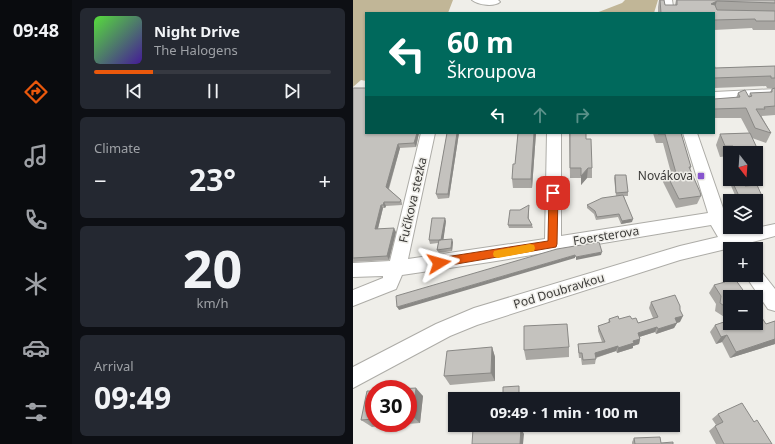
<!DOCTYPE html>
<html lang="en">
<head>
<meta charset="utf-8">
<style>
  :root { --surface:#171b24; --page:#242831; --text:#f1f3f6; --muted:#9ea1a6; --line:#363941; --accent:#ea580c }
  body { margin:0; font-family:"Noto Sans",sans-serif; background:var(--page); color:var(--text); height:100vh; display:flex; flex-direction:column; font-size:15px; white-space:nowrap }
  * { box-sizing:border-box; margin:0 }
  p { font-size:13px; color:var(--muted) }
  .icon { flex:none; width:22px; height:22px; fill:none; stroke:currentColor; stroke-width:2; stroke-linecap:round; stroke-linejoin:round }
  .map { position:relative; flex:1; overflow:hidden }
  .panel { display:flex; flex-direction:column; gap:8px; padding:8px; background:#0d0f14; width:281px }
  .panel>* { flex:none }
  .guide { position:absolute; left:12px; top:12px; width:350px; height:122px; border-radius:0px; box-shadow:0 1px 3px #0004; background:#00695c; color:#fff; overflow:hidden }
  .needle { width:26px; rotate:163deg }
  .buttons { position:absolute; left:370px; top:146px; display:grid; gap:8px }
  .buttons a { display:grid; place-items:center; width:40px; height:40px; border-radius:0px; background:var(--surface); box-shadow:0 1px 3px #0004; font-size:20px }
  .speed { position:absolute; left:12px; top:380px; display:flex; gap:8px; font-size:20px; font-weight:700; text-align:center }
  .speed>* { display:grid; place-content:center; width:52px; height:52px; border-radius:50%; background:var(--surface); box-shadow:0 1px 3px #0004; line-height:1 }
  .speed .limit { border:6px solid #d22; background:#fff; color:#111 }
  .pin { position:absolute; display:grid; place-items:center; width:34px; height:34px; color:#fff; margin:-17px; border-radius:8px; box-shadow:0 2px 6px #0006 }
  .me { position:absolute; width:44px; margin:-22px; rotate:82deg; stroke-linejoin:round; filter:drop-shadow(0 0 3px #0008) }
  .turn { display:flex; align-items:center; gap:14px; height:84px; padding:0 16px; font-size:18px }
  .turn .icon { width:52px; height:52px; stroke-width:2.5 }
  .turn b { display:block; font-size:28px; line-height:34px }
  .lanes { display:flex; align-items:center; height:38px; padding:0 16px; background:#0003; justify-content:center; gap:20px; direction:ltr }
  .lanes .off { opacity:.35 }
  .big { font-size:30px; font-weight:700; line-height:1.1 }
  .panel .tile { flex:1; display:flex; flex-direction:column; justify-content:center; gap:6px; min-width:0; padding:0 14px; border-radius:6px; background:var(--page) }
  .panel .dial { align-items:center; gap:0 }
  .dial b { font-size:52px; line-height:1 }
  .song { display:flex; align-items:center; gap:12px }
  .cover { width:48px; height:48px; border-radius:6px; background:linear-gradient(135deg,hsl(110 70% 55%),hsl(260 70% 35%)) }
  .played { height:4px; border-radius:2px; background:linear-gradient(90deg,var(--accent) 25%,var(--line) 25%) }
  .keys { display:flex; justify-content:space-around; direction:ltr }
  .heat { display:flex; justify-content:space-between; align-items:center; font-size:22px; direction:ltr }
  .trip { position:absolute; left:95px; top:392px; width:232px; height:40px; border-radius:0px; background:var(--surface); box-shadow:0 1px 3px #0004; font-weight:700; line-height:40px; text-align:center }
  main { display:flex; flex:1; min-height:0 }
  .dock { display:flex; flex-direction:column; width:72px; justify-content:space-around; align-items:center; background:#090b0e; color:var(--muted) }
  .dock .icon { width:28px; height:28px }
  .dock .current { color:var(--accent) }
  .dock b { font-size:18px; color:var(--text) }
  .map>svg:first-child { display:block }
  .forest { fill:#c1b697 }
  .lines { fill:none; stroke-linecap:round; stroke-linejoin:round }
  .minor-casing { stroke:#adaca7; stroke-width:2 }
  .minor { fill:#fff; fill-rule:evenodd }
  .wall { fill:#a9a7a3 }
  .shaded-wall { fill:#898885 }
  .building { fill:#c4c2be; stroke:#898885 }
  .route { fill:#ea580c; stroke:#983908 }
  .slow { fill:#f59e0b }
  .poi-dot { fill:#8755ce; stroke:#efeee9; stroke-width:1.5 }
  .labels { text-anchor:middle; stroke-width:3; stroke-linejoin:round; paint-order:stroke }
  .poi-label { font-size:12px; fill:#3c3b39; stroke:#efeee9; text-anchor:end }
  .street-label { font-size:12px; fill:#3c3b39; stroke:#efeee9 }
</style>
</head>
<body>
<main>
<nav class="dock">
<b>09:48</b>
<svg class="icon current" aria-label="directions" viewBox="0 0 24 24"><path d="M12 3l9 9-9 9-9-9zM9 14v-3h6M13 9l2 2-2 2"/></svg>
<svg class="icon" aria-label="music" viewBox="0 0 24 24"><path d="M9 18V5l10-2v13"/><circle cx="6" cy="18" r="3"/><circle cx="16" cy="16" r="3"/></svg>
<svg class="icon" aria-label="phone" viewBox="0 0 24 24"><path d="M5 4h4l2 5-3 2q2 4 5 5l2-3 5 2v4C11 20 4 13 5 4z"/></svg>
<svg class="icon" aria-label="climate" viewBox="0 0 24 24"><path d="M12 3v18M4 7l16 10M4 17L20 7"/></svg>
<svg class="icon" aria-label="car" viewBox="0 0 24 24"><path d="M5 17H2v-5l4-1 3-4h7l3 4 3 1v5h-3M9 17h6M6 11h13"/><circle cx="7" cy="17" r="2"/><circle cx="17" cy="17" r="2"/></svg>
<svg class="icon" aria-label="filters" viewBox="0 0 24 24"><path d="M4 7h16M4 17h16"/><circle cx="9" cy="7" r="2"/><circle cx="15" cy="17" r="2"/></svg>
</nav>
<section class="panel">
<div class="tile">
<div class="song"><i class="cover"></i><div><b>Night Drive</b><p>The Halogens</p></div></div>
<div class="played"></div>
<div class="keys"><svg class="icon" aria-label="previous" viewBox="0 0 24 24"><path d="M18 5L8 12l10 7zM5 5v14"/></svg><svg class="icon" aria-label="pause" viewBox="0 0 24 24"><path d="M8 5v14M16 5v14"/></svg><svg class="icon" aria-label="next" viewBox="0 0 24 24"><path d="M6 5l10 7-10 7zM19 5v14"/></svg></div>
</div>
<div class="tile"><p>Climate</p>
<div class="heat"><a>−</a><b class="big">23°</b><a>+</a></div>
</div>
<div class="tile dial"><b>20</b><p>km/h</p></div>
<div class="tile"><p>Arrival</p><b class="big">09:49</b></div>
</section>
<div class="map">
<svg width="422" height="444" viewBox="0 0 422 444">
  <rect width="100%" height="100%" fill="#efeee9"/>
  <path class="forest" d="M0,0H100L95,13H13V81L8,80L0,87Z
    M272,0H305L301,13H243L269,3Z"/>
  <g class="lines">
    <g class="minor-casing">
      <path id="minor" d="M119,0H145L147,2C141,7 125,5 119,0Z
        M309,0H319L321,13H311Z
        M422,89V97L361,100V92Z
        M68,133H82L55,259L192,239L194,133H208V236L355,213L330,133H344L371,211L370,217L381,233L422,224V236L388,245L390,249H377V254L373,249L327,260L124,325L97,336L0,388V367L83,324L121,308L327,246L365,237L358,225L137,262L49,275L43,289L0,306V290L30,278V276L0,277V263L37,261Z
        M403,268L407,270L422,289V311L415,309L392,275H403Z"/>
    </g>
    <use href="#minor" class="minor"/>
  </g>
  <path class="wall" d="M306,0H311L312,5H322L323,0H422V30H400L399,28L361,30V13H305V7Z
    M361,64L362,68L422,66V88H414L413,86L361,88Z
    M0,88L66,133L63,147L47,148L36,189L48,200L49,203V205L33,206L32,208H30L25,229L43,232L36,260L0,262Z
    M422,88V115L409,116V117L418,133L413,143L399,138L404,148L401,153H377V159L376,156L367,157L363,145L367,134L396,133L388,118H361V99L383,98L385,93L396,96L397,93L417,92L419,89Z
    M94,133H106L96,198L85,199L83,194Z
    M165,133H183L179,188H160L159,179L162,164Z
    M216,133H233V139L239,168V178H234L228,185V178H217Z
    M300,133H328L338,167L337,170L348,196L344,204L323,208L310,182L313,173H318L310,143H303Z
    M262,175L275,192V196H271L279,222L268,224L265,217L243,220L241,214L234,208V205L263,196L261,178Z
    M377,178V179H390L392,186L409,196L407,199L384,200L376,181Z
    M176,208V219L179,225L180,228H156L155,225L167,210Z
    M93,221L90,240L100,242L99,251L86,253L84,250L85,243L77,244L76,240Z
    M361,285L377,297V323L413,324L422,321V344L377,358L369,342L363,344L357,332L362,325L376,320L362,311L363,304L356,293Z
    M298,302L327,310V322L324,323L321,328L303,334L302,332L286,337L287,339L286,344L280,346V348L264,353L263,351L243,358L242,364L229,365L228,358H226L225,349V344L249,342L245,331V326L255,323L256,319H279L285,323L300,318L296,308Z
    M139,347L142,357V381L97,385L91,376Z
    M216,347V357L173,360L171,350Z
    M55,389L70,396L67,423L19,427L8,420L21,391V423H55Z
    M365,414L401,422L419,444H363L356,431L363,425L359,419Z
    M281,438L308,443L320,444H279V442Z"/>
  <path class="shaded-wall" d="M364,1L361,10L358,4Z
    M64,133H66L63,147L61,143Z
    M104,133H106L96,198L95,194Z
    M181,133H183L179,188L178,179Z
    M45,144L47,148L35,190L33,187Z
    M235,168L234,178L228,185V176Z
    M31,202L33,206L32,208L30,205Z
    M28,205L30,208L24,232L22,229Z
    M92,218L93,221L90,243L88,240Z
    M280,219L279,222L268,224L269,221Z
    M41,228L43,232L36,260L34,256Z
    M99,239L100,242L99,251L98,248Z
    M249,252L248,255L223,260V257Z
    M222,255V258L46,310L44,307Z
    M330,316L327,322L319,324L322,318Z
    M324,323L321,328L303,334L305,329Z
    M304,327L302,332L283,338L285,333Z
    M374,335L369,342L363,344L368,337Z
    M287,339L286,344L280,346V348L264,353L265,348L280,341Z
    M422,339V344L377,358L383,352Z
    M265,346L263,351L241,358L242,353Z
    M139,347L142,357V381L138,373Z
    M63,388L70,396L67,423L59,416Z
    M166,425H168L169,430L171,434L170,444H167Z"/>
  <path class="building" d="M307,0H311L312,5H324V0H422V3L364,1L358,4L362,5L364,10L422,11V21H403L402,19L361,20V13H308Z
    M361,64L362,68L422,66V78H418V76L361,78Z
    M0,88H13V133H64L61,143L45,144L33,187L48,200L47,202H31L30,205H28L22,229L41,228L34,256L0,258Z
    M422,88V106L411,107L412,109H403L418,133L402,128L393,108L361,109V99L387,97L385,93L389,91L392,90L396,97L399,96L397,93L419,92V89Z
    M94,133H104L95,194H83Z
    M165,133H181L178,179H159L160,164H162Z
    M217,133H233V139H238L239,168H235L228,176V168H217Z
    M304,133H328L338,167H336L347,192L348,196L326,199L313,173H323L312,134H305Z
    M397,133L404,148H381L380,146H372L367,134Z
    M262,175H273L275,192L263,193Z
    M378,179H390L392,186L404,185L409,196H386Z
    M270,195L280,219L269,221L266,214L244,217L242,211L234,205L249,198Z
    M176,205L175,218L179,225H155L157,210H167Z
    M79,218H92L88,240H76Z
    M99,239L98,248L84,250L86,240Z
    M246,242L249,252L223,257L222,255L44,307L43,296L204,249Z
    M377,277L382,279L395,297H377V310L367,303L368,296L361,285L372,282Z
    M322,295L327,306V310L330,316L322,318L324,323L305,329L304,327L285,333L287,339L280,341L281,343L265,348V346L242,353L243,359L230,360L229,353H226L225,344L252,342L245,326L257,322L256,319L265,316L266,319L277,316L279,319L283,318L285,323L305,317L298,302Z
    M403,309L413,324L422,321V339L383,352L374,335L368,337L362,325L377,320V323H403Z
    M214,324L216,347L171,350V326Z
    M139,347L138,373L91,376L94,351Z
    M166,386V399H150V387Z
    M63,388L59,416L55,417V389H45Z
    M14,391H21V419L8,420Z
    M389,403L401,422L404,420L419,444H371L362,426L370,422L365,414Z
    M123,425H166V428H168L167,444H119L120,429H122Z
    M307,437L308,443L320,442V444H282L281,438Z"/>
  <path class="route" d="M200,190L205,193L204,244L203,247L86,267L83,266L82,263L83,260L86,258L195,241L196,193Z"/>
  <path class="slow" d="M177,244L181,245L182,248L181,251L177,252L145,258L141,257L140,254L141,251L145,250Z"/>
  <rect class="poi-dot" x="344" y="172" width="8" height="8" rx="2"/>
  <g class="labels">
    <g class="poi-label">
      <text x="340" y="180">Novákova</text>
    </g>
    <g class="street-label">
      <text transform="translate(60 200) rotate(-77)" y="4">Fučíkova stezka</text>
      <text transform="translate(253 236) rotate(-9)" y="4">Foersterova</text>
      <text transform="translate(206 291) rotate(-17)" y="4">Pod Doubravkou</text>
    </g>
  </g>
</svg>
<div class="buttons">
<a><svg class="needle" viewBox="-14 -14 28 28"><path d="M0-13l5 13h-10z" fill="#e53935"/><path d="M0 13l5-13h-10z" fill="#9ea1a6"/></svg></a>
<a><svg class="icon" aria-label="layers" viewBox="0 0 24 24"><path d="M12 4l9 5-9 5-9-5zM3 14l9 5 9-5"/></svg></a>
<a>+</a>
<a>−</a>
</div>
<div class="speed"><div class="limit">30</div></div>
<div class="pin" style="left:200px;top:193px;background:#d93025"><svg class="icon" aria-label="arrive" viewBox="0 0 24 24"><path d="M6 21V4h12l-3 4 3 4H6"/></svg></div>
<svg class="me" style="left:86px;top:263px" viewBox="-20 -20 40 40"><path d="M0-17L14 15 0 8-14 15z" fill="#ea580c" stroke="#fff" stroke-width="4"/></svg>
<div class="trip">09:49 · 1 min · 100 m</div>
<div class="guide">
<div class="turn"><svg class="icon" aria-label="left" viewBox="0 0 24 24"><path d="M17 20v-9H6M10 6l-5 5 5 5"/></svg><div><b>60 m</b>Škroupova</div></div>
<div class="lanes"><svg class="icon" aria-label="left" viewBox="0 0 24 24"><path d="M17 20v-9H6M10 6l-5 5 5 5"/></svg><svg class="icon off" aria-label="ahead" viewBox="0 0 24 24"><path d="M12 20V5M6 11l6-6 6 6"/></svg><svg class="icon off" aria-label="right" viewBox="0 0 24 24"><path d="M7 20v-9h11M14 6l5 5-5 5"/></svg></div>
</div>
</div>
</main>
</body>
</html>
